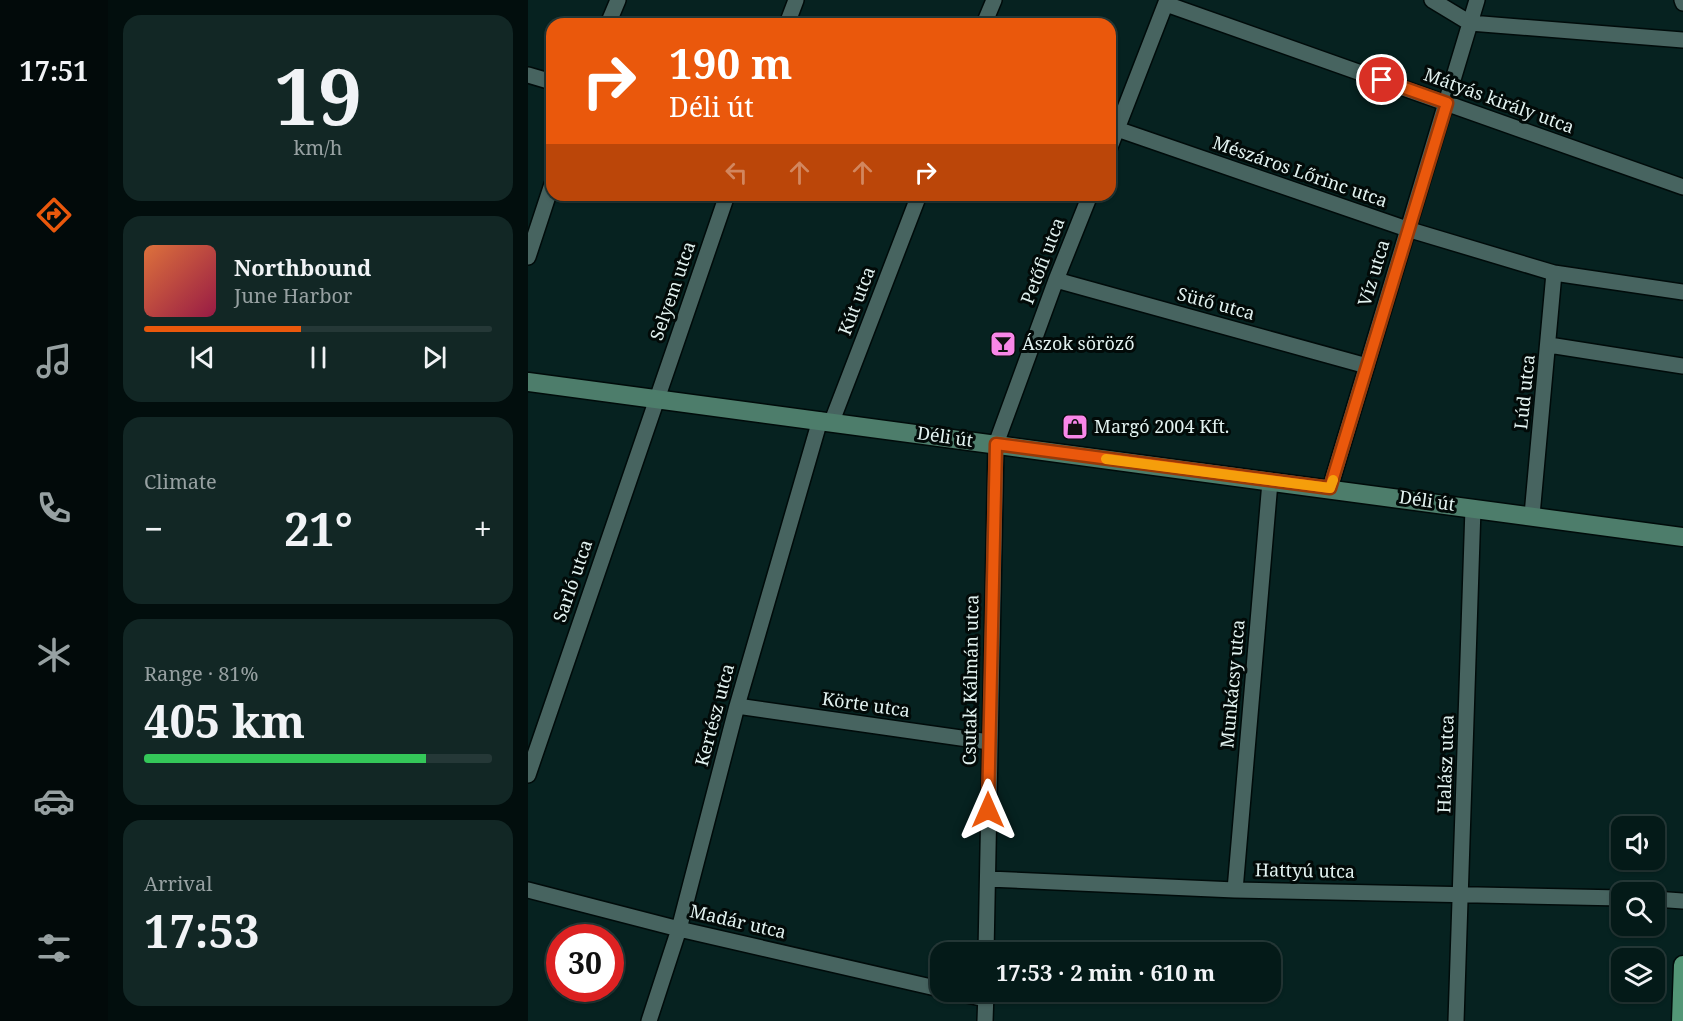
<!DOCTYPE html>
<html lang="en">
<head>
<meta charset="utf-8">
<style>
  :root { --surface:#041a18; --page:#122725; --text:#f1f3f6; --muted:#97a1a2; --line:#253837; --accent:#ea580c }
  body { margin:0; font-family:"Noto Serif",serif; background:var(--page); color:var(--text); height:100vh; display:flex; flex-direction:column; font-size:22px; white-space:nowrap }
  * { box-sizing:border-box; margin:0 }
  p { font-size:20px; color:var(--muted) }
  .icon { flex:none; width:33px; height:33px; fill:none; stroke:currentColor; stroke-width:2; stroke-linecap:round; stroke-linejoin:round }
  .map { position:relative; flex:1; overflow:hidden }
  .details { display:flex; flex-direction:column; gap:15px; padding:15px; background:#020e0d; width:420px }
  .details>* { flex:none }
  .top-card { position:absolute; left:18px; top:18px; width:570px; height:183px; border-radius:18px; box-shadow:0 2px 4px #0004,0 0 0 2px var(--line); background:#ea580c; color:#fff; overflow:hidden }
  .controls { position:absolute; left:1083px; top:816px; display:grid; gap:12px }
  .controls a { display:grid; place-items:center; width:54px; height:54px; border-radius:12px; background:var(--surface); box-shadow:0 2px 4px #0004,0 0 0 2px var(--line); font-size:30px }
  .speed { position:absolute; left:18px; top:924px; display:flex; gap:12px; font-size:30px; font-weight:700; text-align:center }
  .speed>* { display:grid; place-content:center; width:78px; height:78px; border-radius:50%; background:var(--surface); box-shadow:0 2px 4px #0004,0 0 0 2px var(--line); line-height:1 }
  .speed .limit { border:9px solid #d22; background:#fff; color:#111 }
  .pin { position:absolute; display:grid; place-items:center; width:51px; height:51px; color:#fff; margin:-26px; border:3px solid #fff; border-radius:50%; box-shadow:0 2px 6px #0007 }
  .me { position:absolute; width:66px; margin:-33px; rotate:0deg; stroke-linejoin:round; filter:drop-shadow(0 0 4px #0008) }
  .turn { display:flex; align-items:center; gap:21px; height:126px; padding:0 24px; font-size:27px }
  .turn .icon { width:78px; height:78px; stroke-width:2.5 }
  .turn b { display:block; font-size:42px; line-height:51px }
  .lanes { display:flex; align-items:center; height:57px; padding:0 24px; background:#0003; justify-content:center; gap:30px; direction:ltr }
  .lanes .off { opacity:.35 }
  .big { font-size:45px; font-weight:700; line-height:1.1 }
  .details .widget { flex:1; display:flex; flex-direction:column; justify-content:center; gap:9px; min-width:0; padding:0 21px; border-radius:18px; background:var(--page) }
  .details .dial { align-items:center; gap:0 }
  .dial b { font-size:78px; line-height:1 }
  .song { display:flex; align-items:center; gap:18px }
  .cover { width:72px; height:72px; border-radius:9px; background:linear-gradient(135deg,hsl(20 70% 55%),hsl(340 70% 35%)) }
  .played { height:6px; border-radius:3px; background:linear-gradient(90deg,var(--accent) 45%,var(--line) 45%) }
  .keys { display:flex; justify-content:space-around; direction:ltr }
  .heat { display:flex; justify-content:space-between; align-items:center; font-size:33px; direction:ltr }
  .charge { height:9px; border-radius:4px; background:linear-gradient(90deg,#34c759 81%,var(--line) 0) }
  .trip { position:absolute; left:402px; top:942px; width:351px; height:60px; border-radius:18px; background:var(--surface); box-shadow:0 2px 4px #0004,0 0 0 2px var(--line); font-weight:700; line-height:60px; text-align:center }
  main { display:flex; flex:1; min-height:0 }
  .tab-bar { display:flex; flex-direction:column; width:108px; justify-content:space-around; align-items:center; background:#020a0a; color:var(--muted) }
  .tab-bar .icon { width:42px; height:42px }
  .tab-bar .current { color:var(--accent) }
  .tab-bar b { font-size:27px; color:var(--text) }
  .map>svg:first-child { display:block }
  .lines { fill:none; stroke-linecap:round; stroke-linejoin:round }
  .street-casing { stroke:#000b0a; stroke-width:18 }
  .secondary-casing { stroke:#000b0a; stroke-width:21 }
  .primary-casing { stroke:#000b0a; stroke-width:21 }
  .street { stroke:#476460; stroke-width:15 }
  .secondary { stroke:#4d7d6b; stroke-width:18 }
  .primary { stroke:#539676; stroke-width:18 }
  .route-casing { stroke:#983908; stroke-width:15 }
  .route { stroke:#ea580c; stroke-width:10 }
  .slow { stroke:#f59e0b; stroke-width:10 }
  .labels { text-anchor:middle; stroke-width:6; stroke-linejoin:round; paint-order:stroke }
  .street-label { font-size:18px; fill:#e2f2f0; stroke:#020a08 }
  .poi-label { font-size:18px; fill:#e2f2f0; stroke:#020a08; text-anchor:start }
</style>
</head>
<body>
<main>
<nav class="tab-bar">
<b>17:51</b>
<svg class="icon current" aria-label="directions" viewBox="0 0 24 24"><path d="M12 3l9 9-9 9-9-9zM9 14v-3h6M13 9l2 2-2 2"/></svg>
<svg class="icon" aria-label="music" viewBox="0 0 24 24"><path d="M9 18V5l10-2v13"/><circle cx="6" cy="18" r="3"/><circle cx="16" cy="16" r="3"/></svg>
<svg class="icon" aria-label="phone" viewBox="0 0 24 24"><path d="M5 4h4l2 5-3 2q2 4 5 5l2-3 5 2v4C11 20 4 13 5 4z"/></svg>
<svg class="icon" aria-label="climate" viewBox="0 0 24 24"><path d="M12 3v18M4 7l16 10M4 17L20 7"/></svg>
<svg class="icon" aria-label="car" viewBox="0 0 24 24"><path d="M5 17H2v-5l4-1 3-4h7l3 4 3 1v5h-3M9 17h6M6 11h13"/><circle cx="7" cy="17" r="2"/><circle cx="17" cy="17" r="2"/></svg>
<svg class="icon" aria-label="filters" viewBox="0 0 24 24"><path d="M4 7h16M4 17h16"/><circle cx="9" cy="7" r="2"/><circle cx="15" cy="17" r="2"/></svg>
</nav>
<section class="details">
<div class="widget dial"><b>19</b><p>km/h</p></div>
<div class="widget">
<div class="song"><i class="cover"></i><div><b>Northbound</b><p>June Harbor</p></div></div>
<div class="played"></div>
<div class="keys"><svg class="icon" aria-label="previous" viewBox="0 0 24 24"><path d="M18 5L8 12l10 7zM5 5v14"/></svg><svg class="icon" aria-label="pause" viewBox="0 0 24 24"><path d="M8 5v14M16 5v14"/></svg><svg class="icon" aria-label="next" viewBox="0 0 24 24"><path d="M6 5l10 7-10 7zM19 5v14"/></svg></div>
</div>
<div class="widget"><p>Climate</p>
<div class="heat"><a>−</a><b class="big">21°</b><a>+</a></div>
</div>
<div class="widget"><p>Range · 81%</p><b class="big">405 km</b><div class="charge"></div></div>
<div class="widget"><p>Arrival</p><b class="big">17:53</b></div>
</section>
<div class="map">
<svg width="1155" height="1021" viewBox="0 0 1155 1021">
  <rect width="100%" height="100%" fill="#062220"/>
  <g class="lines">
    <g class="street-casing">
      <path id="street" d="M904,0L942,23L1155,40
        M1154,0L1155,3
        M638,4L1155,187
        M80,24L90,0
        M259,24L268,0
        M456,24L466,0
        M0,75L24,82
        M589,129L879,229L1026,273L1155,292
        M582,147L639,0
        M0,257L24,184
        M528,280L839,366
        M1021,345L1155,366
        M304,421L391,195
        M802,488L949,0
        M1004,515L1026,273
        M209,706L461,742
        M0,775L199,195
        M460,879L707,890L1094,898
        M0,890L151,929L412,989
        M707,890L742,482
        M1126,899L1155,901
        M458,952L468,444L528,280L562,195
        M424,992L458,999
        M121,1021L151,929L209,706L292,420
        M457,1021L458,992
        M928,1021L945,508"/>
    </g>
    <g class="secondary-casing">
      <path id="secondary" d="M0,382L1155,537"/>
    </g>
    <g class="primary-casing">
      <path id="primary" d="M1153,1021L1155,965"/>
    </g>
    <use href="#street" class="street"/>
    <use href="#secondary" class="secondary"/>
    <use href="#primary" class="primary"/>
  </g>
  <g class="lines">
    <g class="route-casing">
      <path id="route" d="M460,810L468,444L802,488L919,103L854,80"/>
    </g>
    <use href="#route" class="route"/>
    <path class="slow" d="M578,459L802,488L805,480"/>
  </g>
  <defs>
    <g id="bar-square" transform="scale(1.35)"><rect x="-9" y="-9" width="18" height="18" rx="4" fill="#f987e8" stroke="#020a08"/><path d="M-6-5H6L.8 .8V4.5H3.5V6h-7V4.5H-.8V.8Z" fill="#111"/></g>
    <g id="shop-square" transform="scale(1.35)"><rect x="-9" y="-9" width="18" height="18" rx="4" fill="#f987e8" stroke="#020a08"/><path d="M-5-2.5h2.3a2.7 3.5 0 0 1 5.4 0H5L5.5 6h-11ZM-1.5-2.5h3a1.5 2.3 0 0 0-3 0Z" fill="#111"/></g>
  </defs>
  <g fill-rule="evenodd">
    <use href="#bar-square" x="475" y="344"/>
    <use href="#shop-square" x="547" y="427"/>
  </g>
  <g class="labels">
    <g class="street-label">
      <text transform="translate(971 101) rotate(20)" y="6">Mátyás király utca</text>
      <text transform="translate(772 172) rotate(19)" y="6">Mészáros Lőrinc utca</text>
      <text transform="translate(515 261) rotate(-69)" y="6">Petőfi utca</text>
      <text transform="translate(846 273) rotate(-73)" y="6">Víz utca</text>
      <text transform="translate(145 291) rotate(-71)" y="6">Selyem utca</text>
      <text transform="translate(329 301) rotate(-69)" y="6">Kút utca</text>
      <text transform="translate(688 304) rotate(15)" y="6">Sütő utca</text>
      <text transform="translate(997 392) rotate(-84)" y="6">Lúd utca</text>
      <text transform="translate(417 437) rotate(8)" y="6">Déli út</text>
      <text transform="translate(899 501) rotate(8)" y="6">Déli út</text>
      <text transform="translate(45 581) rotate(-71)" y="6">Sarló utca</text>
      <text transform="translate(443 680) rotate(-89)" y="6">Csutak Kálmán utca</text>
      <text transform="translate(705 684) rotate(-85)" y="6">Munkácsy utca</text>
      <text transform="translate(338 705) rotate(8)" y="6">Körte utca</text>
      <text transform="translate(187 715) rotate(-75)" y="6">Kertész utca</text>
      <text transform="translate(918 764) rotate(-88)" y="6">Halász utca</text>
      <text transform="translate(777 871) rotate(1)" y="6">Hattyú utca</text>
      <text transform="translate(210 922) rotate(13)" y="6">Madár utca</text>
    </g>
    <g class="poi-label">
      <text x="494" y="350">Ászok söröző</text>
      <text x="566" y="433">Margó 2004 Kft.</text>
    </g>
  </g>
</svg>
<div class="controls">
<a><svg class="icon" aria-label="sound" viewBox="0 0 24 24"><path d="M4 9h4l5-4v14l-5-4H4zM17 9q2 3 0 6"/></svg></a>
<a><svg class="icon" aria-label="search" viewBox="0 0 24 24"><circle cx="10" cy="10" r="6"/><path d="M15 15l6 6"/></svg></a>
<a><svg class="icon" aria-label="layers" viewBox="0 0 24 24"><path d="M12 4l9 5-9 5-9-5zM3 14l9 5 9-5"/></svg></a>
</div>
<div class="speed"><div class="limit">30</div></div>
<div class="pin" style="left:854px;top:80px;background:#d93025"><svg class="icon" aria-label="arrive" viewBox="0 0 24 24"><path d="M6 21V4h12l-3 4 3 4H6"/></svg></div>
<svg class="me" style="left:460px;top:810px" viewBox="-20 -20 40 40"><path d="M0-17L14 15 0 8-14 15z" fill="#ea580c" stroke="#fff" stroke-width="4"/></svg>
<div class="trip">17:53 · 2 min · 610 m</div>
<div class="top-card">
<div class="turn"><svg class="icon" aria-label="right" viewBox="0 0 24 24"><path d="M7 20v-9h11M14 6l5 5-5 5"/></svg><div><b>190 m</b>Déli út</div></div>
<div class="lanes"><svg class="icon off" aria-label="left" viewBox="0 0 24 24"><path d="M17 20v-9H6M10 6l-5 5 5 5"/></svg><svg class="icon off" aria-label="ahead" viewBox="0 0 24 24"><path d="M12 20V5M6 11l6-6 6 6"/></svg><svg class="icon off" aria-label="ahead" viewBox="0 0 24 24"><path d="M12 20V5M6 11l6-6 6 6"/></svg><svg class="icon" aria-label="right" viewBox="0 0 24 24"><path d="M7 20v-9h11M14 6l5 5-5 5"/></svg></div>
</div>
</div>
</main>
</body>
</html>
